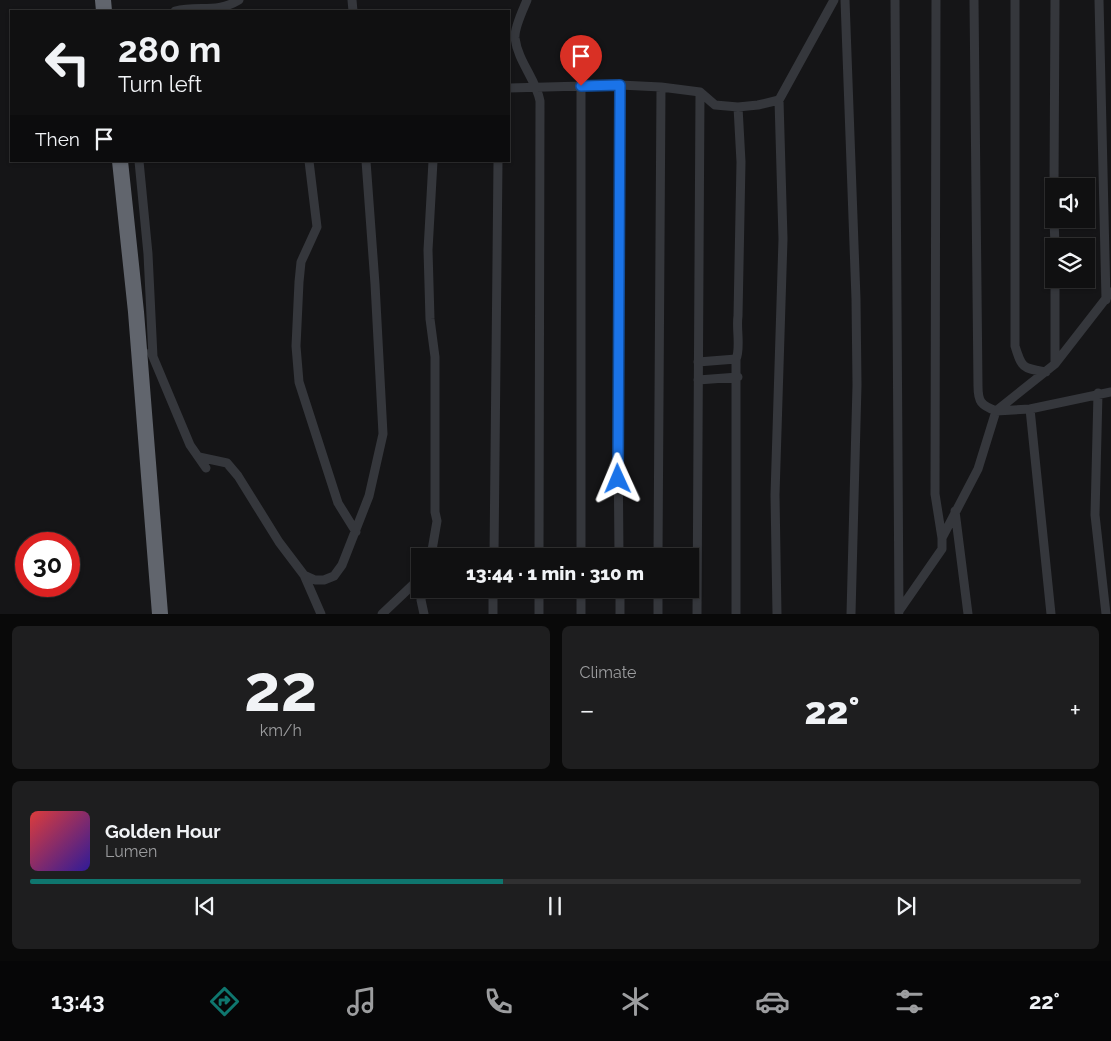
<!DOCTYPE html>
<html lang="en">
<head>
<meta charset="utf-8">
<style>
  :root { --surface:#101011; --page:#1e1e1f; --text:#f1f3f6; --muted:#9c9d9f; --line:#303031; --accent:#0f766e }
  body { margin:0; font-family:Raleway,sans-serif; background:var(--page); color:var(--text); height:100vh; display:flex; flex-direction:column; font-size:19px; white-space:nowrap }
  * { box-sizing:border-box; margin:0 }
  p { font-size:16px; color:var(--muted) }
  .icon { flex:none; width:28px; height:28px; fill:none; stroke:currentColor; stroke-width:2; stroke-linecap:round; stroke-linejoin:round }
  .map { position:relative; height:614px; overflow:hidden }
  .details { display:flex; flex-direction:column; gap:12px; padding:12px; background:#090909; flex:1 }
  .details>* { flex:none }
  .banner { position:absolute; left:10px; top:10px; width:500px; height:152px; border-radius:0px; box-shadow:0 1px 4px #0004,0 0 0 1px var(--line); background:#101011; color:var(--text); overflow:hidden }
  .fabs { position:absolute; left:1045px; top:178px; display:grid; gap:10px }
  .fabs a { display:grid; place-items:center; width:50px; height:50px; border-radius:0px; background:var(--surface); box-shadow:0 1px 4px #0004,0 0 0 1px var(--line); font-size:25px }
  .speed { position:absolute; left:15px; top:532px; display:flex; gap:10px; font-size:25px; font-weight:700; text-align:center }
  .speed>* { display:grid; place-content:center; width:65px; height:65px; border-radius:50%; background:var(--surface); box-shadow:0 1px 4px #0004,0 0 0 1px var(--line); line-height:1 }
  .speed .limit { border:8px solid #d22; background:#fff; color:#111 }
  .pin { position:absolute; display:grid; place-items:center; width:42px; height:42px; color:#fff; margin:-51px -21px; border-radius:50% 50% 50% 0; rotate:-45deg; box-shadow:0 0 5px #0007 }
  .pin .icon { rotate:45deg }
  .me { position:absolute; width:55px; margin:-28px; rotate:359deg; stroke-linejoin:round; filter:drop-shadow(0 0 4px #0008) }
  .turn { display:flex; align-items:center; gap:18px; height:105px; padding:0 25px; font-size:22px }
  .turn .icon { width:65px; height:65px; stroke-width:2.5 }
  .turn b { display:block; font-size:35px; line-height:42px }
  .then { display:flex; align-items:center; height:48px; padding:0 25px; background:#0003; gap:10px; font-size:19px }
  .big { font-size:38px; font-weight:800; line-height:1.1 }
  .details .widget { flex:1; display:flex; flex-direction:column; justify-content:center; gap:8px; min-width:0; padding:0 18px; border-radius:8px; background:var(--page) }
  .details .dial { align-items:center; gap:0 }
  .dial b { font-size:65px; line-height:1 }
  .song { display:flex; align-items:center; gap:15px }
  .cover { width:60px; height:60px; border-radius:8px; background:linear-gradient(135deg,hsl(0 70% 55%),hsl(250 70% 35%)) }
  .played { height:5px; border-radius:2px; background:linear-gradient(90deg,var(--accent) 45%,var(--line) 45%) }
  .keys { display:flex; justify-content:space-around; direction:ltr }
  .heat { display:flex; justify-content:space-between; align-items:center; font-size:28px; direction:ltr }
  .details .tiles { flex:1; display:grid; gap:12px; grid-template-columns:1fr 1fr }
  .widget:last-child { grid-column:span 2 }
  .trip { position:absolute; left:411px; top:548px; width:288px; height:50px; border-radius:0px; background:var(--surface); box-shadow:0 1px 4px #0004,0 0 0 1px var(--line); font-weight:800; line-height:50px; text-align:center }
  .dock { display:flex; height:80px; justify-content:space-around; align-items:center; background:#060607; color:var(--muted) }
  .dock .icon { width:35px; height:35px }
  .dock .selected { color:var(--accent) }
  .dock b { font-size:22px; color:var(--text) }
  .map>svg:first-child { display:block }
  .lines { fill:none; stroke-linecap:round; stroke-linejoin:round }
  .street { stroke:#35373c; stroke-width:9 }
  .highway { stroke:#61656d; stroke-width:16 }
  .route-casing { stroke:#114b97; stroke-width:12 }
  .route { stroke:#1a73e8; stroke-width:9 }
</style>
</head>
<body>
<div class="map">
<svg width="1111" height="614" viewBox="0 0 1111 614">
  <rect width="100%" height="100%" fill="#151517"/>
  <g class="lines">
    <path class="street" d="M352,0L353,11
      M527,0C523,10 514,28 515,38C518,62 536,79 540,101L539,556
      M845,0L856,299L857,385L851,614
      M895,0L899,612
      M936,0L935,494L942,538
      M974,0L978,386C978,402 981,405 996,411L1055,364L1111,292
      M1015,0V346C1022,369 1023,368 1046,372
      M1099,0L1106,300
      M175,11C199,5 216,14 239,0
      M509,88L620,85L661,87L700,92L715,105L738,107L758,105L779,100L834,0
      M139,161L148,254L153,357
      M309,161L317,227L301,262L299,282L296,346L299,382L338,503L356,532
      M1054,186L1055,0
      M1054,219L1055,246
      M1055,279V364
      M151,352L190,445L206,468
      M698,362L736,359
      M698,380L738,377
      M1098,393L1095,515L1106,614
      M1030,409L1051,614
      M199,457L227,463L238,476L279,542L304,575L321,614
      M955,511L968,614
      M431,556L437,521L435,512V357L430,319L428,250L433,161
      M494,556L498,161
      M581,556V86
      M619,556L618,440L620,85
      M658,556L661,87
      M304,575L315,580H324L334,576L342,565L369,496L383,434L375,284L366,161
      M423,589L421,600L424,614
      M620,589V614
      M899,611L942,549V538L978,469L996,411L1030,409L1111,392
      M382,614L420,578
      M493,614V589
      M539,614V589
      M581,614V589
      M658,614V589
      M697,614L700,92
      M736,614V359C741,348 736,329 738,316L741,162L738,107
      M777,614L775,495L783,239L779,100"/>
    <path class="highway" d="M103,0L104,11
      M120,161L136,312L160,614"/>
  </g>
  <g class="lines">
    <g class="route-casing">
      <path id="route" d="M581,86L620,85L618,479"/>
    </g>
    <use href="#route" class="route"/>
  </g>
</svg>
<div class="fabs">
<a><svg class="icon" aria-label="sound" viewBox="0 0 24 24"><path d="M4 9h4l5-4v14l-5-4H4zM17 9q2 3 0 6"/></svg></a>
<a><svg class="icon" aria-label="layers" viewBox="0 0 24 24"><path d="M12 4l9 5-9 5-9-5zM3 14l9 5 9-5"/></svg></a>
</div>
<div class="speed"><div class="limit">30</div></div>
<div class="pin" style="left:581px;top:86px;background:#d93025"><svg class="icon" aria-label="arrive" viewBox="0 0 24 24"><path d="M6 21V4h12l-3 4 3 4H6"/></svg></div>
<svg class="me" style="left:618px;top:479px" viewBox="-20 -20 40 40"><path d="M0-17L14 15 0 8-14 15z" fill="#1a73e8" stroke="#fff" stroke-width="4"/></svg>
<div class="trip">13:44 · 1 min · 310 m</div>
<div class="banner">
<div class="turn"><svg class="icon" aria-label="left" viewBox="0 0 24 24"><path d="M17 20v-9H6M10 6l-5 5 5 5"/></svg><div><b>280 m</b>Turn left</div></div>
<div class="then">Then<svg class="icon" aria-label="arrive" viewBox="0 0 24 24"><path d="M6 21V4h12l-3 4 3 4H6"/></svg></div>
</div>
</div>
<section class="details">
<div class="tiles">
<div class="widget dial"><b>22</b><p>km/h</p></div>
<div class="widget"><p>Climate</p>
<div class="heat"><a>−</a><b class="big">22°</b><a>+</a></div>
</div>
<div class="widget">
<div class="song"><i class="cover"></i><div><b>Golden Hour</b><p>Lumen</p></div></div>
<div class="played"></div>
<div class="keys"><svg class="icon" aria-label="previous" viewBox="0 0 24 24"><path d="M18 5L8 12l10 7zM5 5v14"/></svg><svg class="icon" aria-label="pause" viewBox="0 0 24 24"><path d="M8 5v14M16 5v14"/></svg><svg class="icon" aria-label="next" viewBox="0 0 24 24"><path d="M6 5l10 7-10 7zM19 5v14"/></svg></div>
</div>
</div>
</section>
<nav class="dock">
<b>13:43</b>
<svg class="icon selected" aria-label="directions" viewBox="0 0 24 24"><path d="M12 3l9 9-9 9-9-9zM9 14v-3h6M13 9l2 2-2 2"/></svg>
<svg class="icon" aria-label="music" viewBox="0 0 24 24"><path d="M9 18V5l10-2v13"/><circle cx="6" cy="18" r="3"/><circle cx="16" cy="16" r="3"/></svg>
<svg class="icon" aria-label="phone" viewBox="0 0 24 24"><path d="M5 4h4l2 5-3 2q2 4 5 5l2-3 5 2v4C11 20 4 13 5 4z"/></svg>
<svg class="icon" aria-label="climate" viewBox="0 0 24 24"><path d="M12 3v18M4 7l16 10M4 17L20 7"/></svg>
<svg class="icon" aria-label="car" viewBox="0 0 24 24"><path d="M5 17H2v-5l4-1 3-4h7l3 4 3 1v5h-3M9 17h6M6 11h13"/><circle cx="7" cy="17" r="2"/><circle cx="17" cy="17" r="2"/></svg>
<svg class="icon" aria-label="filters" viewBox="0 0 24 24"><path d="M4 7h16M4 17h16"/><circle cx="9" cy="7" r="2"/><circle cx="15" cy="17" r="2"/></svg>
<b>22°</b>
</nav>
</body>
</html>
